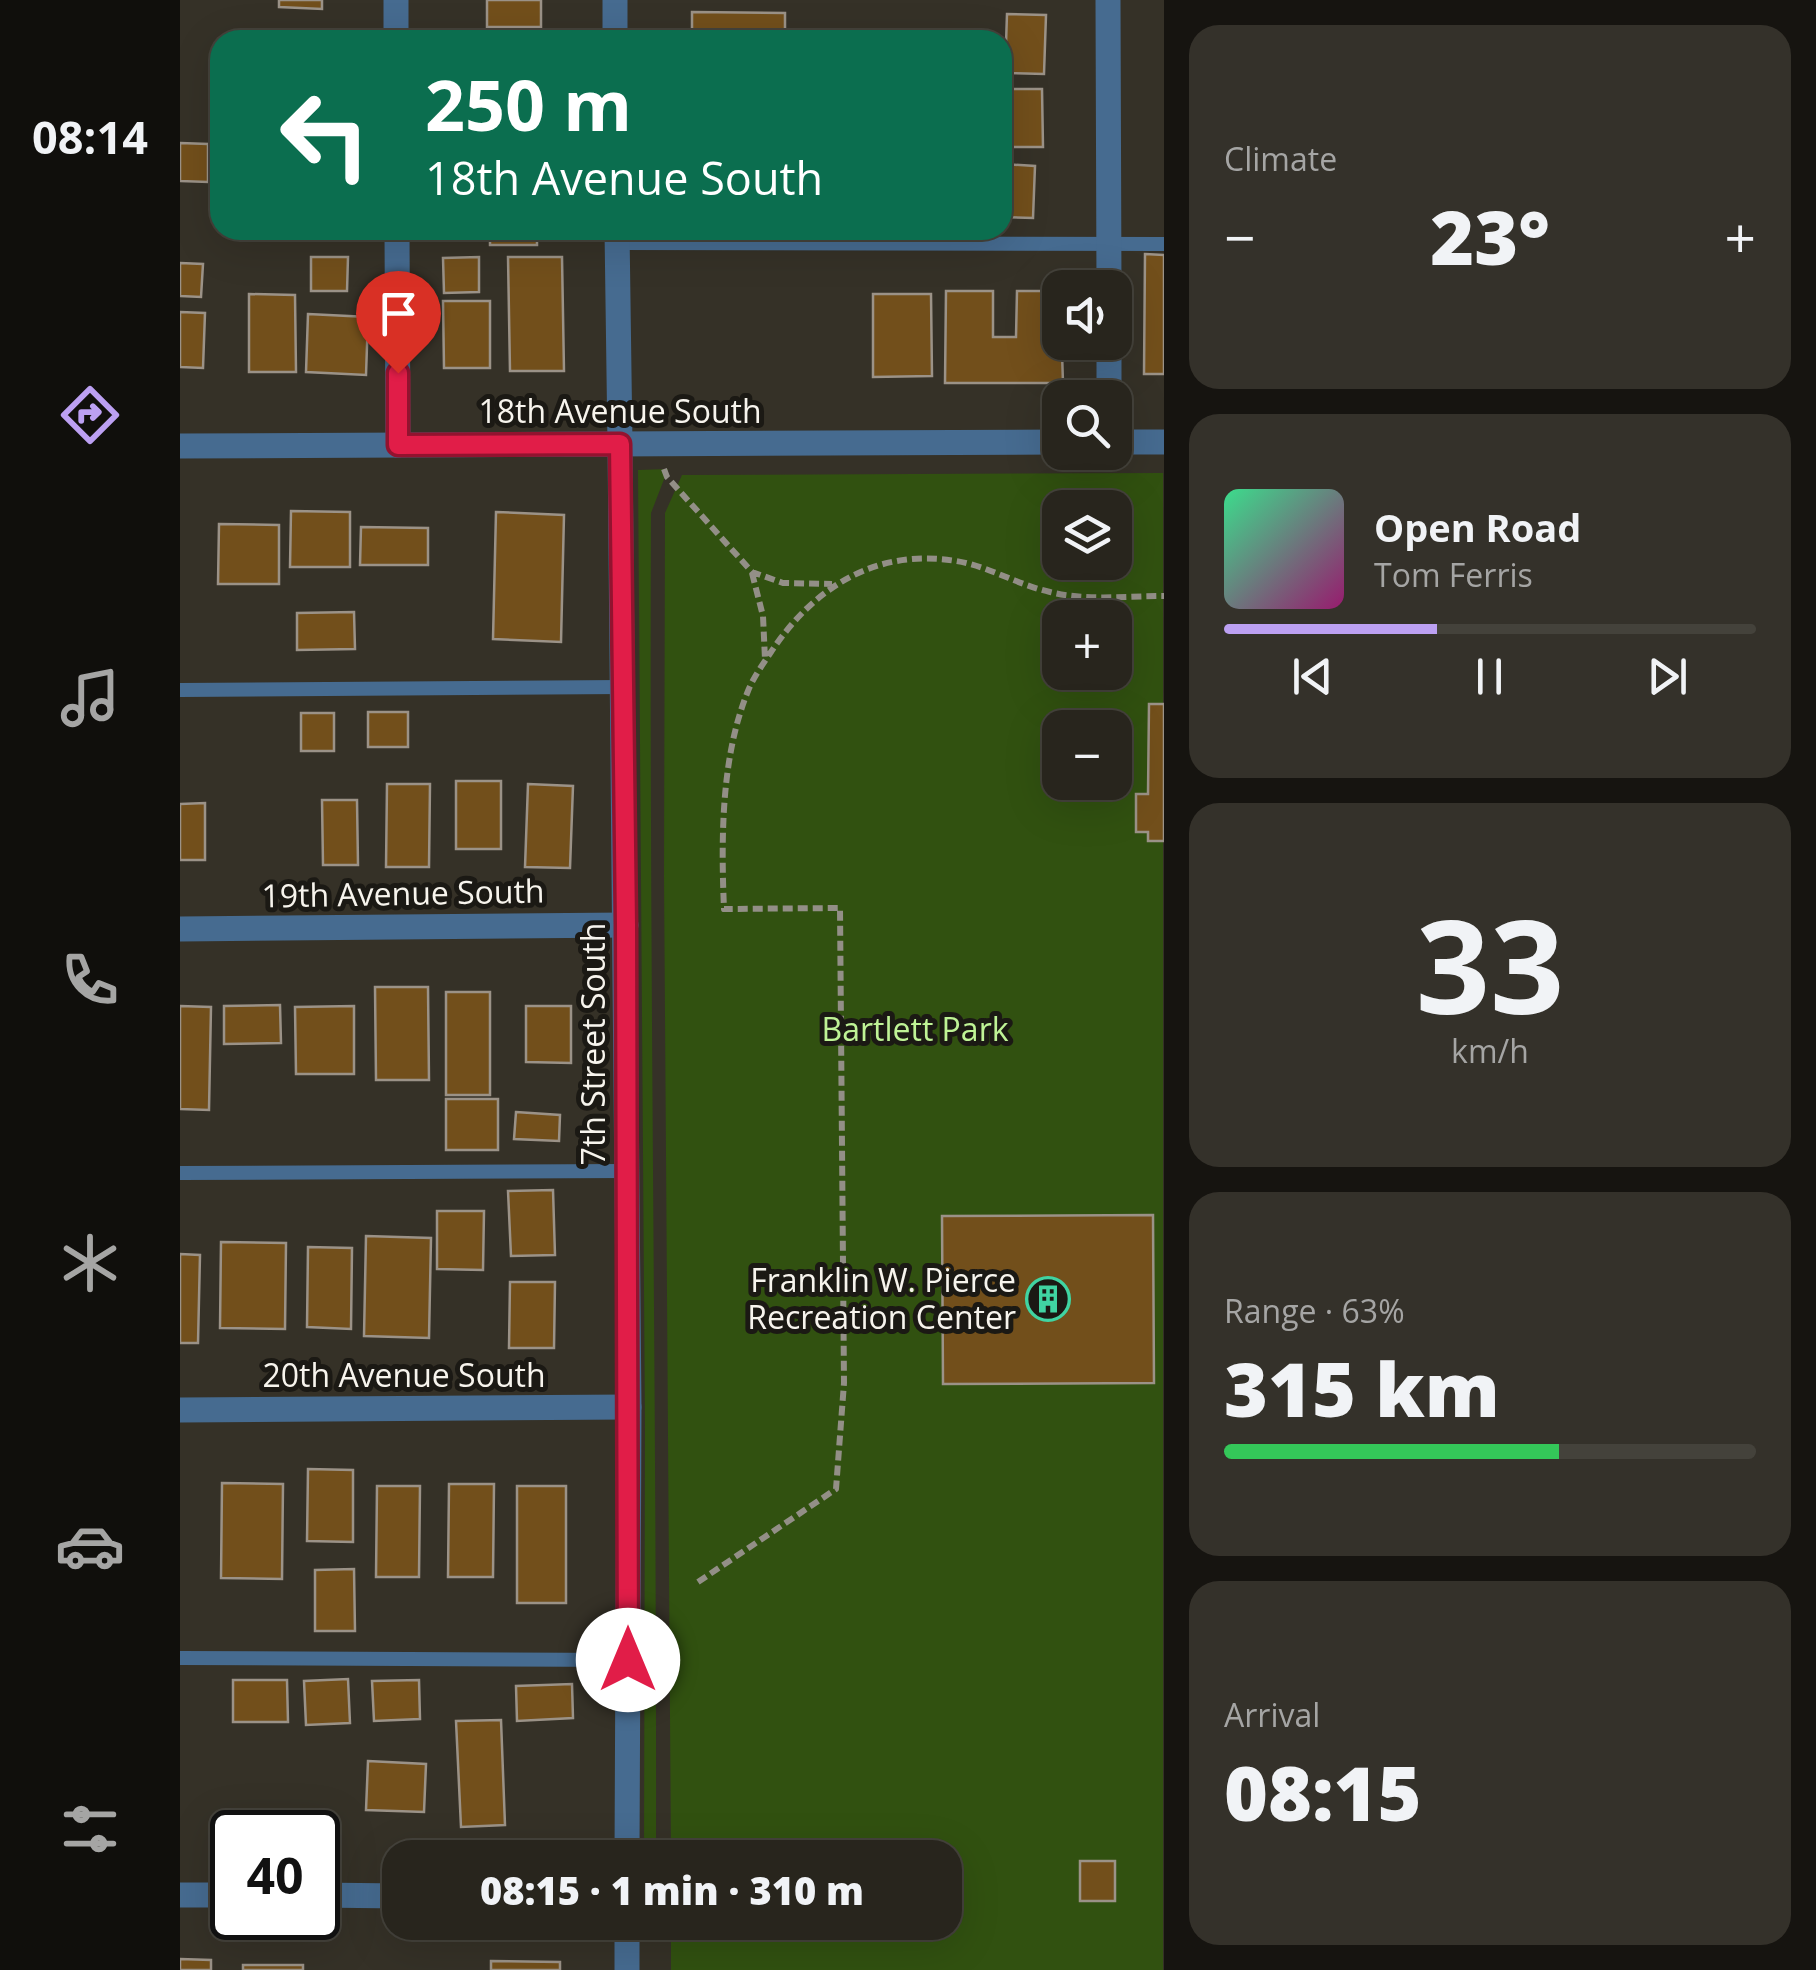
<!DOCTYPE html>
<html lang="en">
<head>
<meta charset="utf-8">
<style>
  :root { --surface:#28251d; --page:#34312a; --text:#f1f3f6; --muted:#a5a5a4; --line:#44423b; --accent:#bca0f2 }
  body { margin:0; font-family:"Open Sans",sans-serif; background:var(--page); color:var(--text); height:100vh; display:flex; flex-direction:column; font-size:38px; white-space:nowrap }
  * { box-sizing:border-box; margin:0 }
  p { font-size:32px; color:var(--muted) }
  .icon { flex:none; width:55px; height:55px; fill:none; stroke:currentColor; stroke-width:2; stroke-linecap:round; stroke-linejoin:round }
  .map { position:relative; flex:1; overflow:hidden }
  .sheet { display:flex; flex-direction:column; gap:25px; padding:25px; background:#161410; width:652px }
  .sheet>* { flex:none }
  .hud { position:absolute; left:30px; top:30px; width:802px; height:210px; border-radius:30px; box-shadow:0 10px 40px #0002,0 0 0 2px var(--line); background:#0b6e4f; color:#fff; overflow:hidden }
  .buttons { position:absolute; left:862px; top:270px; display:grid; gap:20px }
  .buttons a { display:grid; place-items:center; width:90px; height:90px; border-radius:20px; background:var(--surface); box-shadow:0 10px 40px #0002,0 0 0 2px var(--line); font-size:50px }
  .speed { position:absolute; left:30px; top:1810px; display:flex; gap:20px; font-size:50px; font-weight:700; text-align:center }
  .speed>* { display:grid; place-content:center; width:130px; height:130px; border-radius:50%; background:var(--surface); box-shadow:0 10px 40px #0002,0 0 0 2px var(--line); line-height:1 }
  .speed .limit { border:5px solid #111; border-radius:15px; background:#fff; color:#111 }
  .pin { position:absolute; display:grid; place-items:center; width:85px; height:85px; color:#fff; margin:-102px -42px; border-radius:50% 50% 50% 0; rotate:-45deg; box-shadow:0 0 10px #0007 }
  .pin .icon { rotate:45deg }
  .me { position:absolute; width:110px; margin:-55px; rotate:0deg; stroke-linejoin:round; filter:drop-shadow(0 0 8px #0008) }
  .turn { display:flex; align-items:center; gap:35px; height:210px; padding:0 50px; font-size:45px }
  .turn .icon { width:130px; height:130px; stroke-width:2.5 }
  .turn b { display:block; font-size:70px; line-height:85px }
  .big { font-size:75px; font-weight:800; line-height:1.1 }
  .sheet .widget { flex:1; display:flex; flex-direction:column; justify-content:center; gap:15px; min-width:0; padding:0 35px; border-radius:30px; background:var(--page) }
  .sheet .dial { align-items:center; gap:0 }
  .dial b { font-size:130px; line-height:1 }
  .song { display:flex; align-items:center; gap:30px }
  .cover { width:120px; height:120px; border-radius:15px; background:linear-gradient(135deg,hsl(150 70% 55%),hsl(320 70% 35%)) }
  .played { height:10px; border-radius:5px; background:linear-gradient(90deg,var(--accent) 40%,var(--line) 40%) }
  .keys { display:flex; justify-content:space-around; direction:ltr }
  .heat { display:flex; justify-content:space-between; align-items:center; font-size:55px; direction:ltr }
  .charge { height:15px; border-radius:8px; background:linear-gradient(90deg,#34c759 63%,var(--line) 0) }
  .trip { position:absolute; left:202px; top:1840px; width:580px; height:100px; border-radius:30px; background:var(--surface); box-shadow:0 10px 40px #0002,0 0 0 2px var(--line); font-weight:800; line-height:100px; text-align:center }
  main { display:flex; flex:1; min-height:0 }
  .tabs { display:flex; flex-direction:column; width:180px; justify-content:space-around; align-items:center; background:#100f0c; color:var(--muted) }
  .tabs .icon { width:70px; height:70px }
  .tabs .on { color:var(--accent) }
  .tabs b { font-size:45px; color:var(--text) }
  .map>svg:first-child { display:block }
  .green { fill:#315110; fill-rule:evenodd }
  .building { fill:#724f1b; stroke:#9b9287; stroke-width:2.5 }
  .lines { fill:none; stroke-linecap:round; stroke-linejoin:round }
  .path { stroke:#938f87; stroke-width:6; stroke-dasharray:10 5; stroke-linecap:butt }
  .service { stroke:#466b90; stroke-width:14 }
  .minor { stroke:#466b90; stroke-width:25 }
  .tertiary { stroke:#466b90; stroke-width:25 }
  .route-casing { stroke:#92132f; stroke-width:25 }
  .route { stroke:#e11d48; stroke-width:18 }
  .labels { text-anchor:middle; stroke-width:10; stroke-linejoin:round; paint-order:stroke }
  .street-label { font-size:32px; fill:#f7f4ed; stroke:#1b1914 }
  .park-label { font-size:32px; fill:#bff396; stroke:#1b1914 }
  .poi-label { font-size:32px; fill:#f7f4ed; stroke:#1b1914; text-anchor:end }
</style>
</head>
<body>
<main>
<nav class="tabs">
<b>08:14</b>
<svg class="icon on" aria-label="directions" viewBox="0 0 24 24"><path d="M12 3l9 9-9 9-9-9zM9 14v-3h6M13 9l2 2-2 2"/></svg>
<svg class="icon" aria-label="music" viewBox="0 0 24 24"><path d="M9 18V5l10-2v13"/><circle cx="6" cy="18" r="3"/><circle cx="16" cy="16" r="3"/></svg>
<svg class="icon" aria-label="phone" viewBox="0 0 24 24"><path d="M5 4h4l2 5-3 2q2 4 5 5l2-3 5 2v4C11 20 4 13 5 4z"/></svg>
<svg class="icon" aria-label="climate" viewBox="0 0 24 24"><path d="M12 3v18M4 7l16 10M4 17L20 7"/></svg>
<svg class="icon" aria-label="car" viewBox="0 0 24 24"><path d="M5 17H2v-5l4-1 3-4h7l3 4 3 1v5h-3M9 17h6M6 11h13"/><circle cx="7" cy="17" r="2"/><circle cx="17" cy="17" r="2"/></svg>
<svg class="icon" aria-label="filters" viewBox="0 0 24 24"><path d="M4 7h16M4 17h16"/><circle cx="9" cy="7" r="2"/><circle cx="15" cy="17" r="2"/></svg>
</nav>
<div class="map">
<svg width="984" height="1970" viewBox="0 0 984 1970">
  <rect width="100%" height="100%" fill="#353127"/>
  <path class="green" d="M488,469L471,513C469,961 477,1409 476,1857L464,1858L465,1426L458,470Z
    M983,473V1970H491V1923L765,1922V1858L491,1857L484,876L485,513L502,475ZM880,508H935V562H880ZM880,618H935V672H880ZM880,728H935V782H880Z"/>
  <path class="building" d="M99,0H142V9L99,7Z
    M307,0H361V27H307Z
    M512,12L605,13V35H558V40H512Z
    M827,14L866,15L864,74L825,73Z
    M822,89H862L863,147H822Z
    M0,143L28,144V182L0,181Z
    M822,164L855,166L853,218L822,217Z
    M75,230H166L165,240L75,237Z
    M310,230H357V245H310Z
    M965,254L984,255V374H964Z
    M131,257H168L167,291H131Z
    M299,257V292L264,293L263,258Z
    M328,257H382L384,371H330Z
    M0,263L23,264L21,297L0,296Z
    M766,291H813V337H836L837,291H880L883,383H765Z
    M69,294L115,295L116,372H69Z
    M693,294H751L752,376L693,377Z
    M263,301H310V368H264Z
    M0,312L25,313L23,368L0,367Z
    M128,314L188,317L186,375L126,372Z
    M111,511L170,512V567H110Z
    M316,512L384,515L381,642L313,639Z
    M39,524L99,525V584H38Z
    M181,527L248,528V565H180Z
    M174,612L175,649L117,650V613Z
    M969,704H984V841H968V832H956V794H968Z
    M188,712H228V747H188Z
    M121,713H154V751H121Z
    M276,781H321V849H276Z
    M207,784H250L249,867H206Z
    M348,784L393,786L390,868L345,867Z
    M142,800H177L178,865H143Z
    M25,803V860H0V804Z
    M195,987H248L249,1080H196Z
    M266,992H310V1095H266Z
    M100,1005L101,1043L44,1044V1006Z
    M0,1006L31,1007L29,1110L0,1109Z
    M174,1006V1074H116L115,1007Z
    M346,1006H391V1063L346,1062Z
    M266,1099H318V1150H266Z
    M336,1112L380,1115L379,1141L334,1139Z
    M373,1190L375,1255L331,1256L328,1191Z
    M257,1211H304L303,1270L257,1269Z
    M973,1215L974,1383L763,1384L762,1216Z
    M186,1236L251,1238L249,1338L184,1336Z
    M41,1242L106,1243L105,1329L40,1328Z
    M128,1247L172,1248L171,1329L127,1327Z
    M0,1254L20,1255L18,1343H0Z
    M330,1282H375L374,1348H329Z
    M128,1469L173,1470V1542L127,1541Z
    M42,1483L103,1484L102,1579L41,1578Z
    M269,1484H314L313,1577H268Z
    M197,1486H240L239,1577H196Z
    M337,1486H386V1603H337Z
    M174,1569L175,1631H135V1570Z
    M168,1679L170,1723L126,1725L124,1681Z
    M53,1680H107L108,1722H53Z
    M239,1680L240,1719L194,1721L192,1681Z
    M392,1684L393,1718L337,1721L336,1686Z
    M321,1720L325,1825L281,1827L276,1721Z
    M188,1761L246,1764L244,1812L186,1810Z
    M900,1861H935V1901H900Z
    M0,1959L31,1960V1970H0Z
    M311,1961L380,1962V1970H311Z
    M63,1965H123V1970H63Z"/>
  <g class="lines">
    <path class="path" d="M484,469L487,477L572,572L603,583L652,584
      M572,573L583,616L585,659
      M518,1582L656,1489L664,1383L660,908L544,909C541,839 541,757 568,691C573,678 583,664 591,652C634,587 696,548 776,561C808,566 838,585 870,592C906,601 946,596 984,596"/>
    <path class="service" d="M437,243L984,244
      M0,690L443,687
      M0,1173L447,1171
      M0,1658L448,1660"/>
    <path class="minor" d="M216,0V40
      M435,0V40
      M928,0L929,288
      M217,230L218,445
      M437,230L440,444
      M929,342V398
      M0,929L446,925
      M0,1410L449,1407
      M0,1895H52
      M138,1895L220,1896"/>
    <path class="tertiary" d="M935,442H984
      M440,444L449,1407L447,1858
      M0,446L880,442
      M447,1922V1970"/>
  </g>
  <g class="lines">
    <g class="route-casing">
      <path id="route" d="M218,373V445L440,444L446,924L448,1660"/>
    </g>
    <use href="#route" class="route"/>
  </g>
  <defs>
    <g id="building-ring" transform="scale(2.25)"><circle r="9.5" fill="#1b1914" stroke="#40d4a2" stroke-width="1.5"/><path d="M-4-6H4V6H1V3H-1V6H-4ZM-2.5-4.3h1.7v1.8h-1.7ZM.8-4.3h1.7v1.8H.8ZM-2.5-1h1.7V.8h-1.7ZM.8-1h1.7V.8H.8Z" fill="#40d4a2"/></g>
  </defs>
  <g fill-rule="evenodd">
    <use href="#building-ring" x="868" y="1299"/>
  </g>
  <g class="labels">
    <g class="street-label">
      <text x="440" y="423">18th Avenue South</text>
      <text transform="translate(223 894) rotate(-1)" y="11">19th Avenue South</text>
      <text transform="translate(414 1044) rotate(-90)" y="11">7th Street South</text>
      <text x="224" y="1387">20th Avenue South</text>
    </g>
    <g class="park-label">
      <text x="735" y="1041">Bartlett Park</text>
    </g>
    <g class="poi-label">
      <text x="836" y="1292">Franklin W. Pierce<tspan x="836" dy="37">Recreation Center</tspan></text>
    </g>
  </g>
</svg>
<div class="buttons">
<a><svg class="icon" aria-label="sound" viewBox="0 0 24 24"><path d="M4 9h4l5-4v14l-5-4H4zM17 9q2 3 0 6"/></svg></a>
<a><svg class="icon" aria-label="search" viewBox="0 0 24 24"><circle cx="10" cy="10" r="6"/><path d="M15 15l6 6"/></svg></a>
<a><svg class="icon" aria-label="layers" viewBox="0 0 24 24"><path d="M12 4l9 5-9 5-9-5zM3 14l9 5 9-5"/></svg></a>
<a>+</a>
<a>−</a>
</div>
<div class="speed"><div class="limit">40</div></div>
<div class="pin" style="left:218px;top:373px;background:#d93025"><svg class="icon" aria-label="arrive" viewBox="0 0 24 24"><path d="M6 21V4h12l-3 4 3 4H6"/></svg></div>
<svg class="me" style="left:448px;top:1660px" viewBox="-20 -20 40 40"><circle r="19" fill="#fff"/><path d="M0-13L10 11 0 6-10 11z" fill="#e11d48"/></svg>
<div class="trip">08:15 · 1 min · 310 m</div>
<div class="hud">
<div class="turn"><svg class="icon" aria-label="left" viewBox="0 0 24 24"><path d="M17 20v-9H6M10 6l-5 5 5 5"/></svg><div><b>250 m</b>18th Avenue South</div></div>
</div>
</div>
<section class="sheet">
<div class="widget"><p>Climate</p>
<div class="heat"><a>−</a><b class="big">23°</b><a>+</a></div>
</div>
<div class="widget">
<div class="song"><i class="cover"></i><div><b>Open Road</b><p>Tom Ferris</p></div></div>
<div class="played"></div>
<div class="keys"><svg class="icon" aria-label="previous" viewBox="0 0 24 24"><path d="M18 5L8 12l10 7zM5 5v14"/></svg><svg class="icon" aria-label="pause" viewBox="0 0 24 24"><path d="M8 5v14M16 5v14"/></svg><svg class="icon" aria-label="next" viewBox="0 0 24 24"><path d="M6 5l10 7-10 7zM19 5v14"/></svg></div>
</div>
<div class="widget dial"><b>33</b><p>km/h</p></div>
<div class="widget"><p>Range · 63%</p><b class="big">315 km</b><div class="charge"></div></div>
<div class="widget"><p>Arrival</p><b class="big">08:15</b></div>
</section>
</main>
</body>
</html>
